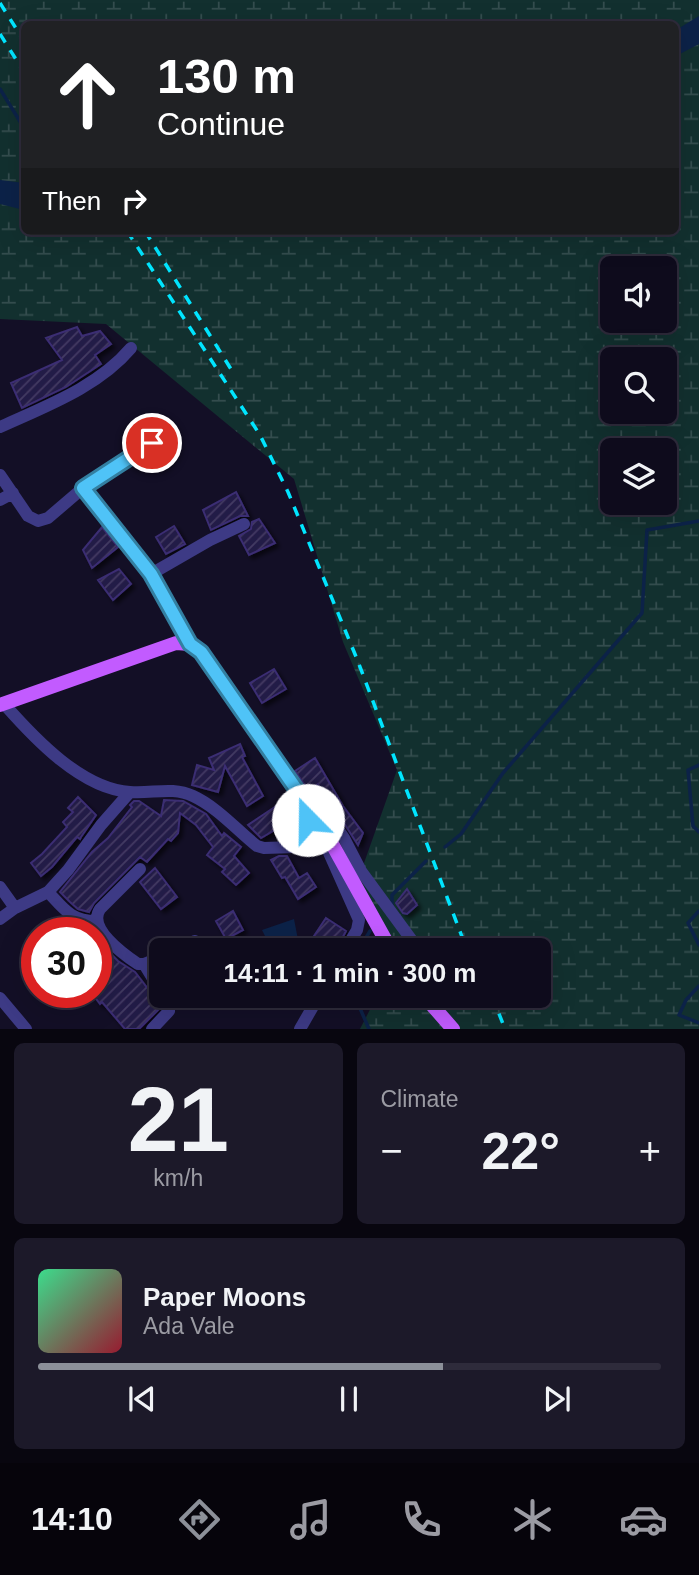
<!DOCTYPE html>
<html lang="en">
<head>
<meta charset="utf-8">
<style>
  :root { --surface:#0e0b1c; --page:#1c1929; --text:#f1f3f6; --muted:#9b9ba3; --line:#2e2b3b; --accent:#8c9099 }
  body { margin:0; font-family:Helvetica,sans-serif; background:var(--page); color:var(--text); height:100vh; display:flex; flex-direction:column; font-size:26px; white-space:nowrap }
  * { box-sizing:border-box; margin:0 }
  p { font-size:23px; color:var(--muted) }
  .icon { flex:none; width:38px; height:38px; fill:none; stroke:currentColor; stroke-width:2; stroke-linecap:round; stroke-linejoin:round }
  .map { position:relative; height:1029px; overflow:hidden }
  .details { display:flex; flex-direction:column; gap:14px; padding:14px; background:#08060f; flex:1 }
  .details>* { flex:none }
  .guide { position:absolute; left:21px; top:21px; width:658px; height:214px; border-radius:10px; box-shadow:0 7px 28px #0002,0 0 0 2px var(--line); background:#202124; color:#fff; overflow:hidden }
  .tools { position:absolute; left:600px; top:256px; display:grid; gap:14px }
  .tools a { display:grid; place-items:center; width:77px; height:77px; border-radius:10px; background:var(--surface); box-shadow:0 7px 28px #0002,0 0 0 2px var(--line); font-size:35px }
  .speed { position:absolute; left:21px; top:917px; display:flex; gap:14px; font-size:35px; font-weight:700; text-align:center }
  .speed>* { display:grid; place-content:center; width:91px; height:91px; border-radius:50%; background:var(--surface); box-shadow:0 7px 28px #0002,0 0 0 2px var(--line); line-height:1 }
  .speed .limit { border:10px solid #d22; background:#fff; color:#111 }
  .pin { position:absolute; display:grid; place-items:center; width:60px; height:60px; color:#fff; margin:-30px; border:4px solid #fff; border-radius:50%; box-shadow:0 2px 7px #0007 }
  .me { position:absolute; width:77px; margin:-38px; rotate:338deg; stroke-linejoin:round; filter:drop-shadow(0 0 5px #0008) }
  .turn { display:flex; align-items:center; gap:24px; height:147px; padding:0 21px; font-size:32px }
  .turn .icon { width:91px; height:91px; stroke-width:2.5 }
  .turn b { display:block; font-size:49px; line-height:60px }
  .then { display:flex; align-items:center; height:66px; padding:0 21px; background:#0003; gap:14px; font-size:26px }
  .big { font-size:52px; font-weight:600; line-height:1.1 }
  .details .tile { flex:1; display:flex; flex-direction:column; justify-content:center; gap:10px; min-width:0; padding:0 24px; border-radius:10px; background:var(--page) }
  .details .dial { align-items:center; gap:0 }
  .dial b { font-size:91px; line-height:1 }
  .song { display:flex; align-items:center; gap:21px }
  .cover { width:84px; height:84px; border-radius:10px; background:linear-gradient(135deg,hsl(150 70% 55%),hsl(350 70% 35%)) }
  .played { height:7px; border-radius:4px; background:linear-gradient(90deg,var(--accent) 65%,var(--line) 65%) }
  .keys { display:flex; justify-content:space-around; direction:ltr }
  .heat { display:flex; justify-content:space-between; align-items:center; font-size:38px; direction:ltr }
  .details .tiles { flex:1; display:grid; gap:14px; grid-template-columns:1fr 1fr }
  .tile:last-child { grid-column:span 2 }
  .trip { position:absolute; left:149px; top:938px; width:402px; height:70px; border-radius:10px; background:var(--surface); box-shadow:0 7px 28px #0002,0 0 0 2px var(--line); font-weight:600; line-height:70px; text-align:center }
  .menu { display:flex; height:112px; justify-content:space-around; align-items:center; background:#06040b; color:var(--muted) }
  .menu .icon { width:49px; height:49px }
  .menu .selected { color:var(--accent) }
  .menu b { font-size:32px; color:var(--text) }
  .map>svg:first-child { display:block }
  .wetland { fill:url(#wetland-marsh); fill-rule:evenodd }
  .water { fill:#0c2248 }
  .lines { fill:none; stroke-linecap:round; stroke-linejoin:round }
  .stream { stroke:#0c2248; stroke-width:3.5 }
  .building { fill:url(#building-hatch); stroke:#3b2d73; stroke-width:2; filter:url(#shadow) }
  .minor { stroke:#3d3a85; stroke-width:12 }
  .major { stroke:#c25bff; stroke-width:14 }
  .rail { stroke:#00e5ff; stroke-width:3.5; stroke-dasharray:10 9; stroke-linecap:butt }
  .route-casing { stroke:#337fa1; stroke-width:18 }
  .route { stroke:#4fc3f7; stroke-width:12 }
</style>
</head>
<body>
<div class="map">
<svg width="699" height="1029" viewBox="0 0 699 1029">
  <defs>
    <pattern id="wetland-marsh" width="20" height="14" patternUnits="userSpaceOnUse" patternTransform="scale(1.75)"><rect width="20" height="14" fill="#12302f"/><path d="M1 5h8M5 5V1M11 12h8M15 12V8" fill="none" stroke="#344d4e"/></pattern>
    <pattern id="building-hatch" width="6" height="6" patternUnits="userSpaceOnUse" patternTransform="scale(1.75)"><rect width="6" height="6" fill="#241b47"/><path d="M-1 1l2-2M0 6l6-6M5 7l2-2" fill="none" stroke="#433b63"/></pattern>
    <filter id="shadow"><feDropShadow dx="3.5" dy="3.5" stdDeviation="2" flood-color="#0009"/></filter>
  </defs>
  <rect width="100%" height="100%" fill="#130f26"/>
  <path class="wetland" d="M0,0H699V1029H360L377,996H539V950H385L352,897L397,770L343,642L294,479L106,324L0,319ZM24,24H676V231H24ZM612,268H665V320H612ZM612,359H665V411H612ZM612,450H665V502H612Z"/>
  <path class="water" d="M699,16V44L676,56V30Z
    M0,180L24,183V210L0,204Z
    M294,919L300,950H272L262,930Z"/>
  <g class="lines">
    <path class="stream" d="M0,89L24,128
      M699,765L688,770L693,826L699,832
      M445,847L461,834L503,773L642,613L647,530L699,521
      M392,905V895L426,861
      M699,911L688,923L699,945
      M363,950L364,941L370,931
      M699,986L686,1000L679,1015L699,1023
      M360,996L359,1006L369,1029"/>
  </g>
  <path class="building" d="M77,327L82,336L100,331L111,344L95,355L101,364L66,387L22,408L11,383L62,360L46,338Z
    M236,492L248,516H240L211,530L203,510Z
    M259,519L275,543L249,555L239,536L251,529L252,522Z
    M174,526L185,544L166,554L156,537Z
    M102,527L118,547L92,568L83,550Z
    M119,569L131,584L113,600L98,580Z
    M274,669L286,689L262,703L250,683Z
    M240,744L245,756L242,757L263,796L247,806L225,766L218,792L192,785L197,765L214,770L209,758Z
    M315,758L343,806L363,833L358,845L333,806L323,800L318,784L308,790L295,771Z
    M78,797L96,815L81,837L80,839L77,837L52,867L41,876L31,863L42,854L67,827L63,822L73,812L68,808Z
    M164,800L183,801L206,814L222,836L224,833L241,847L234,856L249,873L236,885L222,872L225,869L207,855L213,847L196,825L180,813L178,833L171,841L168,839L147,862L140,857L94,903L89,912L78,909L70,902L60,892L92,852L108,838L132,807L130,805L134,801H139L161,816Z
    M281,803L292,820L261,838L248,825Z
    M279,856H287L299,878L307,873L316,887L298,899L285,877L282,878L271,860Z
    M155,868L177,897L161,909L140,882Z
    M407,889L417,905L407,914L403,913L396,903Z
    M233,911L243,930L226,939L216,921Z
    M326,918L346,931L336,950L306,948Z
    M99,942L118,961L135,972L155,998L159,1009L139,1029H125L102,1002L100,1004L91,992H96V945Z"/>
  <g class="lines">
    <path class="minor" d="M0,427C46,406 98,387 131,348
      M0,475L28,516L38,521L48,518L83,488L152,443
      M83,488L151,574
      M0,500L13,493
      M190,644L151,574L210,540L244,524
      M5,705C35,739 82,789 130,792C152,794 172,786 193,796C217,807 237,830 257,846L264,848L326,846
      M140,869L100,909C87,928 123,954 138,964H144L161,957
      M0,887L15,908L48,892L68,870L101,825L130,792
      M48,892C64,909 71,921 96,921
      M0,919L15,908
      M175,950L195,941
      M345,950L357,930L359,920L326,846L308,820L310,809L318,807L326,811L344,838L361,871L419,950
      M144,964L161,992
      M0,998L26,1029
      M152,1029L169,1011L163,996
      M300,1029L319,996"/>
    <path class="major" d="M0,705L176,643L190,644L201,652L326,833L391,950
      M424,996L453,1029"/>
    <path class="rail" d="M0,3L24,41
      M0,34L24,72
      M127,231L260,435L288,492L357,659L467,950
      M145,231L234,374
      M492,996L505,1029"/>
  </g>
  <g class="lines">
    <g class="route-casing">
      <path id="route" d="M152,443L83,488L151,574L190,644L201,652L310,809L308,820"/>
    </g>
    <use href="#route" class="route"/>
  </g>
</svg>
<div class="tools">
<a><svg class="icon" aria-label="sound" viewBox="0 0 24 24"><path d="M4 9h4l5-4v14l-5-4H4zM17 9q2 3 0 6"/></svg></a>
<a><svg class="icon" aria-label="search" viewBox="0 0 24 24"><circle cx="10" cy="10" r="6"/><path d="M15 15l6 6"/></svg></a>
<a><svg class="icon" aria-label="layers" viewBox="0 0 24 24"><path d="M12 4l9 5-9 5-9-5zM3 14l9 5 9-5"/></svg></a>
</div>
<div class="speed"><div class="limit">30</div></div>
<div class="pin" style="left:152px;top:443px;background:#d93025"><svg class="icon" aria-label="arrive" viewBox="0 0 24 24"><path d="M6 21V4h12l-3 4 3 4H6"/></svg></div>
<svg class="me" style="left:308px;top:820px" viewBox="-20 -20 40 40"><circle r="19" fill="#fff"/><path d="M0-13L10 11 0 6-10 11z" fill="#4fc3f7"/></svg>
<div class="trip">14:11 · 1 min · 300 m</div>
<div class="guide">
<div class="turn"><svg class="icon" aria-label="ahead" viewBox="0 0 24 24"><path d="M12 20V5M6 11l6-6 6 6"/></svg><div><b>130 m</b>Continue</div></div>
<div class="then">Then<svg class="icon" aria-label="right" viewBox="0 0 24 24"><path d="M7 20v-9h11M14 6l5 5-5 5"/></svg></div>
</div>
</div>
<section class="details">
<div class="tiles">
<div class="tile dial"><b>21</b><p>km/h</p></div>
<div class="tile"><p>Climate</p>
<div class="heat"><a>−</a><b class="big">22°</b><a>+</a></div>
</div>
<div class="tile">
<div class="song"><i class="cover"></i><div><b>Paper Moons</b><p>Ada Vale</p></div></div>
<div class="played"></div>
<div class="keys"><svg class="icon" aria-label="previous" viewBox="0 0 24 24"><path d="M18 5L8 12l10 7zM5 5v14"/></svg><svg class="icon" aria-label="pause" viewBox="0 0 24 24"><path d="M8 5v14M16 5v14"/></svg><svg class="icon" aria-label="next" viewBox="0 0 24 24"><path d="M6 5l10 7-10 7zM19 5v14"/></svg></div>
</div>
</div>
</section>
<nav class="menu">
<b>14:10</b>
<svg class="icon selected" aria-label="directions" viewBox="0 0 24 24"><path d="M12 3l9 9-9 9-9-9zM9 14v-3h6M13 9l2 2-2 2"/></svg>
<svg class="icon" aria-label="music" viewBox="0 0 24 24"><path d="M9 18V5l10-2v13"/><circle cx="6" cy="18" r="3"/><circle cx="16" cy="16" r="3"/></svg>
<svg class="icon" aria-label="phone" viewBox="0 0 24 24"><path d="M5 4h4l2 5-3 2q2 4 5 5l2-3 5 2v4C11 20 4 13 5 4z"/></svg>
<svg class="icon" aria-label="climate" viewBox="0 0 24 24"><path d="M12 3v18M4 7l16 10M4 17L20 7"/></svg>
<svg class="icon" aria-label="car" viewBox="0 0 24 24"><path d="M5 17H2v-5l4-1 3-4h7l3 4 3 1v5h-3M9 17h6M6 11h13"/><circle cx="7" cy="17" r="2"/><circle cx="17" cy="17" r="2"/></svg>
</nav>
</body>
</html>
